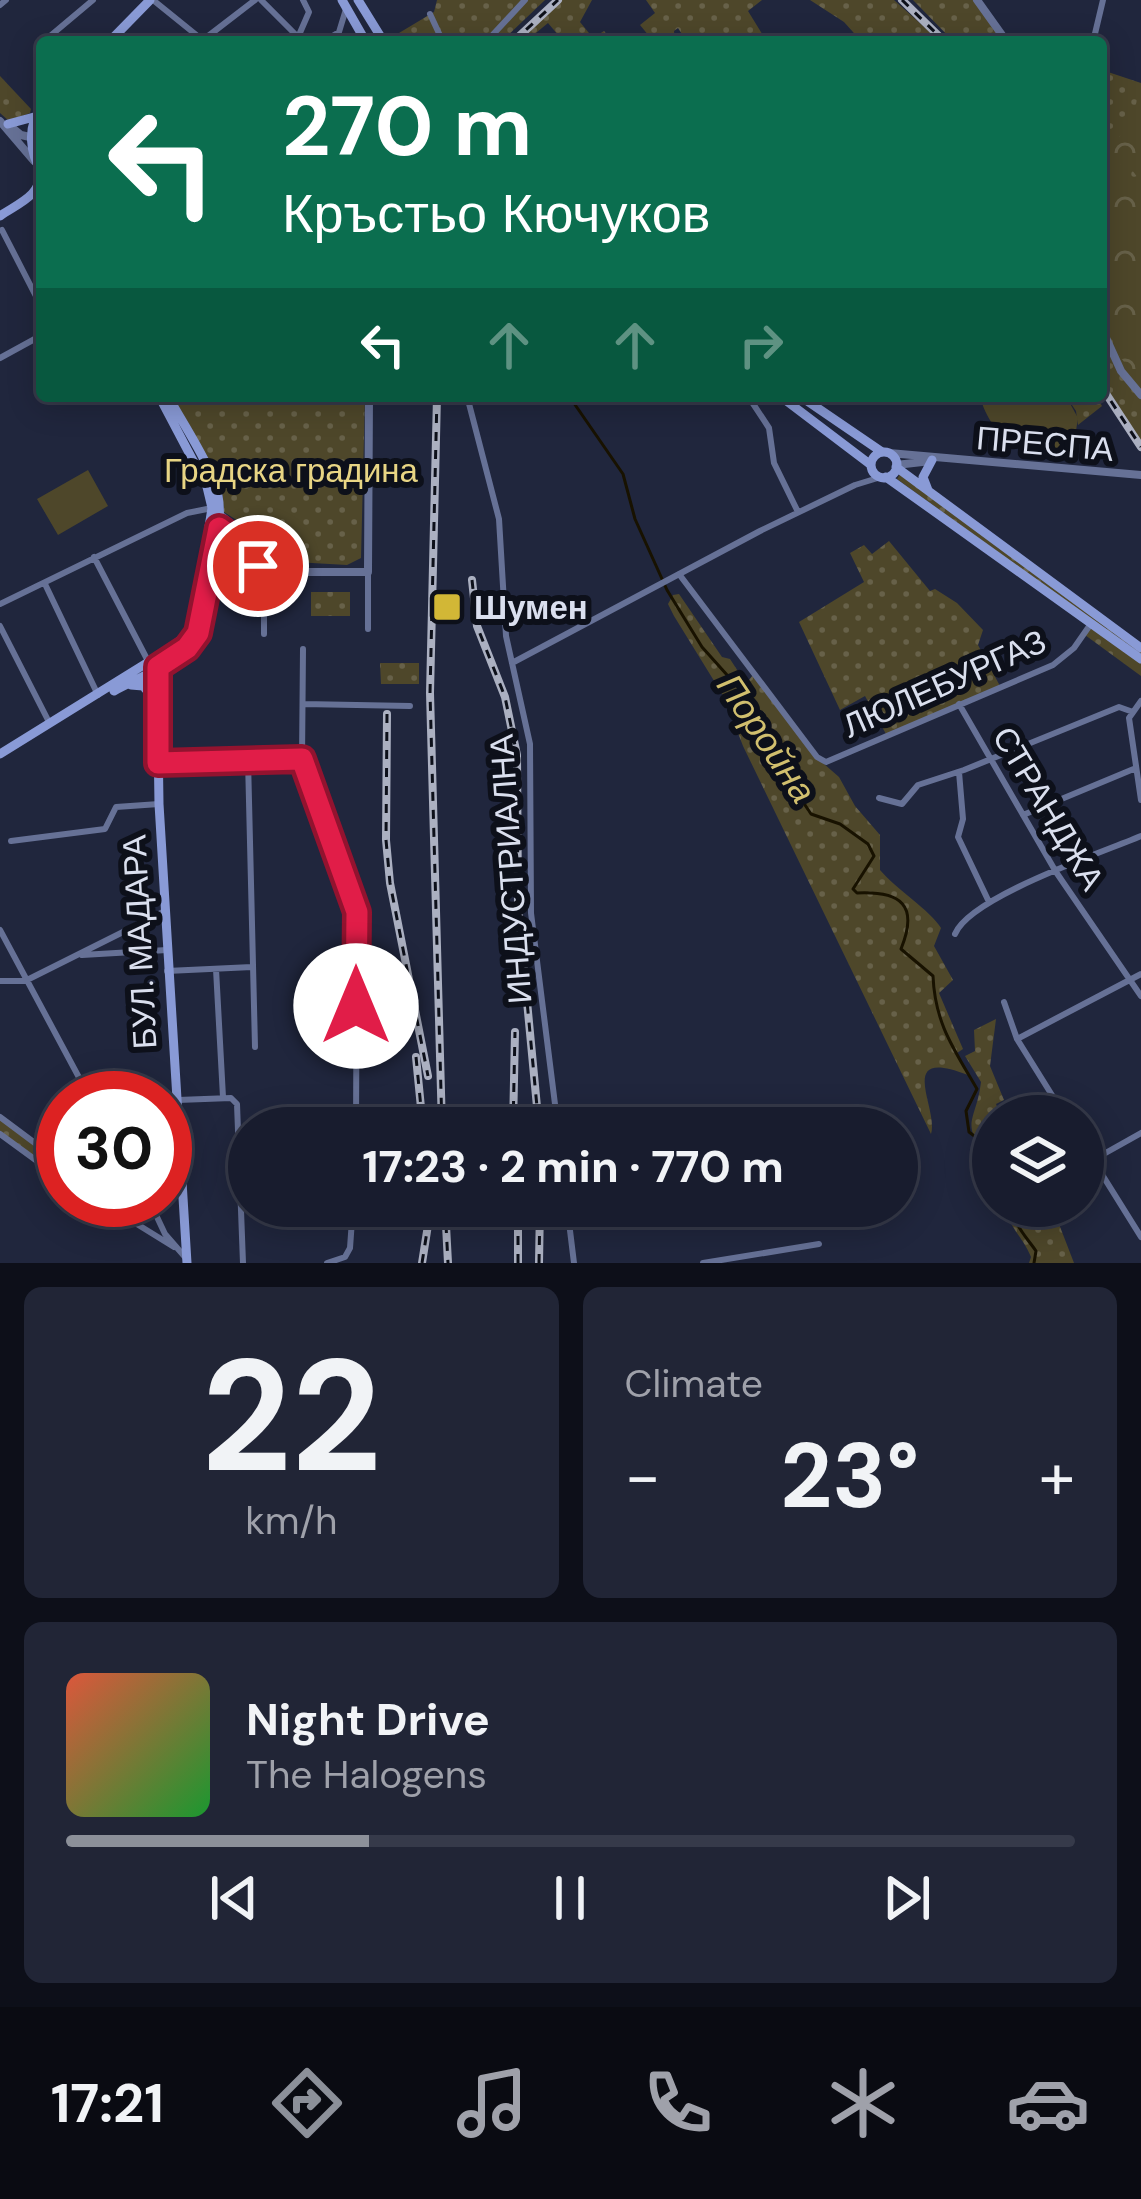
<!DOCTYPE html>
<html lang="en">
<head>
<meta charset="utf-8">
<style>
  :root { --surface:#181c2e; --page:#212536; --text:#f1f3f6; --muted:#9fa1aa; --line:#363a4a; --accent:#8c9099 }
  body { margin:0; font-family:"DM Sans",sans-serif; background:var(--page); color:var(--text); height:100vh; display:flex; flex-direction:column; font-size:45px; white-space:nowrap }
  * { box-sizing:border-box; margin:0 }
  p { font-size:39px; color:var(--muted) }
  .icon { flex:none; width:66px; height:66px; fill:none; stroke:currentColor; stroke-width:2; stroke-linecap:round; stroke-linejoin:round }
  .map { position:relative; height:1263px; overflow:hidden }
  .details { display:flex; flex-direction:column; gap:24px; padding:24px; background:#0d0f19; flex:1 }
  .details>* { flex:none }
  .hud { position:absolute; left:36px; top:36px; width:1071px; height:366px; border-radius:12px; box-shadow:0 6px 30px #0003,0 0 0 3px var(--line); background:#0b6e4f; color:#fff; overflow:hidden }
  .buttons { position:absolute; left:972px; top:1095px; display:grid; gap:24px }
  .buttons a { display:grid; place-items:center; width:132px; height:132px; border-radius:50%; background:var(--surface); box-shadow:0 6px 30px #0003,0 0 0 3px var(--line); font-size:60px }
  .speed { position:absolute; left:36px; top:1071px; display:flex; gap:24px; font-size:60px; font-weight:700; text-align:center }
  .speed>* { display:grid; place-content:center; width:156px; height:156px; border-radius:50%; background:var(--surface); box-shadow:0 6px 30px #0003,0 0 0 3px var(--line); line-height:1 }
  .speed .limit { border:18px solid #d22; background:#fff; color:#111 }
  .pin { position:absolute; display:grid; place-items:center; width:102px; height:102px; color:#fff; margin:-51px; border:6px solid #fff; border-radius:50%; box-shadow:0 3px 12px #0007 }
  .me { position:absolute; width:132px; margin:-66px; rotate:0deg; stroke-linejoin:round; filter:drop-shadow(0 0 9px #0008) }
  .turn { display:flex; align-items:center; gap:42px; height:252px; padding:0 48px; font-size:54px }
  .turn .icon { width:156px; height:156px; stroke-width:2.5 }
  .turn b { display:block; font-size:84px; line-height:102px }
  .lanes { display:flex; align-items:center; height:114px; padding:0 48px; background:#0003; justify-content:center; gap:60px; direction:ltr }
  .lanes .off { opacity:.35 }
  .big { font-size:90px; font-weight:700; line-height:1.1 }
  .details .tile { flex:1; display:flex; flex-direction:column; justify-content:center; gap:18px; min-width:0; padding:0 42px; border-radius:18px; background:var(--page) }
  .details .dial { align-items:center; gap:0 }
  .dial b { font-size:156px; line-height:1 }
  .song { display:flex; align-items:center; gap:36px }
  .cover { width:144px; height:144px; border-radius:18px; background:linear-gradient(135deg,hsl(10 70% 55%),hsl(130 70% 35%)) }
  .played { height:12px; border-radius:6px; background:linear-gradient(90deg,var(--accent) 30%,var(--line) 30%) }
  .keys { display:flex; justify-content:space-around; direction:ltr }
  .heat { display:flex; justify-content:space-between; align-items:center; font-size:66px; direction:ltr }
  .details .tiles { flex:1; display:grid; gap:24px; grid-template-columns:1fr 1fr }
  .tile:last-child { grid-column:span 2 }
  .trip { position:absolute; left:228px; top:1107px; width:690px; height:120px; border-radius:60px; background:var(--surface); box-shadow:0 6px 30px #0003,0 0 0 3px var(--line); font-weight:700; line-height:120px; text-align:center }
  .tabs { display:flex; height:192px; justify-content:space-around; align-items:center; background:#0a0b12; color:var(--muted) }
  .tabs .icon { width:84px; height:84px }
  .tabs .active { color:var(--accent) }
  .tabs b { font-size:54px; color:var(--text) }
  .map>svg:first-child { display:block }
  .green { fill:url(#green-dots) }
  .forest { fill:url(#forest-crowns) }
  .pitch { fill:#4e472a }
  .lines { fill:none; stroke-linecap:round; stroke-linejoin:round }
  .stream { stroke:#181200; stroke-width:3 }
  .minor { stroke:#667196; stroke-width:6 }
  .tertiary { stroke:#667196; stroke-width:8 }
  .secondary { stroke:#899ad6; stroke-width:9 }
  .rail-casing { stroke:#abb0c1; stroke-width:8 }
  .rail { stroke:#0d101a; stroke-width:3; stroke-dasharray:9; stroke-linecap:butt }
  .route-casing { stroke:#92132f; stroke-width:30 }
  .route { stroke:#e11d48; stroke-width:21 }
  .poi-dot { fill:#d2b736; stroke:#0d101a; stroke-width:4.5 }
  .labels { text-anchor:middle; stroke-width:12; stroke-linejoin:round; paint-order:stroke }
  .street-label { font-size:33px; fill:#dadfee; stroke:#0d101a }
  .park-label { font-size:33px; fill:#e8d584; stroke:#0d101a }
  .poi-label { font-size:33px; font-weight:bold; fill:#dadfee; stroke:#0d101a; text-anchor:start }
  .water-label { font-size:36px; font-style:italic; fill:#d1bf6e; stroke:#0d101a }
</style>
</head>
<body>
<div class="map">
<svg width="1141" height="1263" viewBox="0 0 1141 1263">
  <defs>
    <pattern id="green-dots" width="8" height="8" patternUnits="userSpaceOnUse" patternTransform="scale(3)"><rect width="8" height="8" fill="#4e472a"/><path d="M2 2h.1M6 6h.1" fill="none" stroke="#676149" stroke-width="1.8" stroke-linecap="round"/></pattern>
    <pattern id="forest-crowns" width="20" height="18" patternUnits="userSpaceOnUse" patternTransform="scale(3)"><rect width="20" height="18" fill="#4e472a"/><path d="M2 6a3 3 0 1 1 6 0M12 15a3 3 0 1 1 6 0" fill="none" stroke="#676149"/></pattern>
  </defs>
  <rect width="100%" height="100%" fill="#20263d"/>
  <path class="green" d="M437,0H545L501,42H384L434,12Z
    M562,0H592L580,22L593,38L604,31L613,42H564L548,23L525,42H515Z
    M646,0H762L748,11L767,42H687L678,28L674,31L675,42H654L640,25L655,13Z
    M810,0H894L941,42H862L844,22Z
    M913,0H977L1007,42H954Z
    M1102,70L1141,83V443L1101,382Z
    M0,76L31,109L30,113L9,121L0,113Z
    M172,396H365L361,558L347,565L260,560L238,521L224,512L222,493Z
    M1066,396H1096L1102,406L1078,425L1076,411Z
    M900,474L1141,651V656L897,479Z
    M889,541L930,591L935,589L957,603L983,630L978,645L1000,686L886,734L865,696L840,710L799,622L864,582L850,553L864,545L872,554Z
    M311,592H350V616H311Z
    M679,594L722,657L730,659L743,679L749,680L753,675L816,757L839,777L855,806L880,835V870C896,889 931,911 941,928L934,946L953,980L939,993L963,1049L957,1053L968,1075C894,1046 939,1108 931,1134L743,746L724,697L674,616L668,604L673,595Z
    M1091,623L1141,659V676L1085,635Z
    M380,663H419V684H381Z
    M996,1019L990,1066L1004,1100L996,1104L1001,1116H993V1163C957,1122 976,1124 981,1082L965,1056L975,1051L974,1030Z
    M0,1117L63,1164V1169L56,1175L0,1134Z
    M1005,1206H1052L1074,1263H1029L1031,1257C1023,1237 1009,1228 1005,1206Z"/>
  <path class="forest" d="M1137,99L1141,101V182L1132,170L1107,159L1141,190V384L1118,354L1101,310V141L1114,148C1122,128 1134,120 1137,99Z"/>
  <path class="pitch" d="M980,396H1066L1078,418L1075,437C1039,477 990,439 980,396Z
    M88,470L108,506L58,535L37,499Z"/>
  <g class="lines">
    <path class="stream" d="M569,396L623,474L635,519L667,590L702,647L753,704L776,758L803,791L805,805L811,814L840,824L868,844L874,856L853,889L857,893C901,891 919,905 901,949L933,976C935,1024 954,1049 977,1089L966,1111L969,1132L993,1150
      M1015,1206C1012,1225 1026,1236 1036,1251L1034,1263"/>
    <path class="minor" d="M153,0L205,42
      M261,0L303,42
      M0,5L6,0
      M430,14L443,42
      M299,35L309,12L303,0
      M203,40L255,0
      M43,42L93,0
      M323,42L339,32L346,9
      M486,42L525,0
      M1093,42L1103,0
      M2,230L42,308
      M0,358L42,335
      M467,396L499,519L506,636L530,744L531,913L558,1128
      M748,396L769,428L774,463L798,512
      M94,557L148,661
      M264,573V634
      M679,574L817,757L826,762L1053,665L1074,648L1090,625
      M45,584L98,695
      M0,604L187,513L212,508
      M0,626L50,724
      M368,629V572
      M303,649L302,759L357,912L356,1128
      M512,663L760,531L855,485L881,477
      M1141,701L1129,718L1141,800
      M303,704L410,706
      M959,704L1056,872L1141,996
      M248,760L255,1047
      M158,763L302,759
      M959,772L963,819L958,837L989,902
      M879,798L902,804L918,785L964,770L1119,707L1133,712
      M1023,815L1136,768
      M11,841L105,829L116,807L159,804
      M0,930L90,1098
      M955,934C970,897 1101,853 1141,836
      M82,955L167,950
      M216,969L223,1097
      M167,971L252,967
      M0,981H25L165,911
      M1004,1002L1017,1039L1065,1116
      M1017,1039L1141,974
      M178,1100L231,1098L237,1104L243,1263
      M0,1117L63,1164
      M0,1134L63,1180
      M1083,1144L1141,1237
      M1093,1160L1141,1133
      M98,1200L174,1247
      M149,1200L165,1234L185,1257
      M567,1206L574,1263
      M327,1263L345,1257L350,1248L353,1206
      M703,1263L819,1244"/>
    <path class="tertiary" d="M977,0L1007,42
      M0,121L34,161
      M9,125L21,135L39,139
      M1101,327L1121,371L1141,395
      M889,453L1141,475
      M896,465L931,461
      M218,513L238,529L263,572
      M215,526L230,536L253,572H368L369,396"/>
    <path class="secondary" d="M342,0L366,42
      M358,0L384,42
      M109,42L150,0
      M42,108C26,126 30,154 42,173
      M8,124L34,117
      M0,216C17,204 43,195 39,172
      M780,396L871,465
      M800,396L882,452
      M871 465a13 13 0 1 1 26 0a13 13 0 1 1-26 0Z
      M896,467L1141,648
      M886,477L1141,659
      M928,490L923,477L932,460
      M157,667L159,804L187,1263
      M131,685L143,686L151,695
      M114,691C138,678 175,664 192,641C210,619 224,524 218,496C212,466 183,424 168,396
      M0,754L171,648L189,633L194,623L212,508L207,487L159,396"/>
    <g class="rail-casing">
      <path id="rail" d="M902,0L945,42
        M513,42L558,0
        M1101,386L1141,447
        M437,396L430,693L442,1128
        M472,580L477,626L505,697L517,755L518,906L539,1128
        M387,714L386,840L390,883L428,1076
        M416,1057L423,1128
        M513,1128L515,1032
        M445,1206L448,1263
        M422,1263L431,1206
        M518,1263V1206
        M539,1263L540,1206"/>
    </g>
    <use href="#rail" class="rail"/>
  </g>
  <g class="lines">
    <g class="route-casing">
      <path id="route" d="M258,566L264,573L250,570L230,536L219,528L198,633L187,648L158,667V763L302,759L357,912L356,1006"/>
    </g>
    <use href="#route" class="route"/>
  </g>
  <rect class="poi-dot" x="432" y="592" width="30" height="30" rx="6"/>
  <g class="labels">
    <g class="street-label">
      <text transform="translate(1045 443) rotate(5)" y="12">ПРЕСПА</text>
      <text transform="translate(944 683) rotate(-24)" y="12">ЛЮЛЕБУРГАЗ</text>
      <text transform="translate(1049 808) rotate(59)" y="12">СТРАНДЖА</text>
      <text transform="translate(510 869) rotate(-94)" y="12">ИНДУСТРИАЛНА</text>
      <text transform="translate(139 942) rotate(-93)" y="12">БУЛ. МАДАРА</text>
    </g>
    <g class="park-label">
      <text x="291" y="482">Градска градина</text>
    </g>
    <g class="poi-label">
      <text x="474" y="619">Шумен</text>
    </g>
    <g class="water-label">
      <text transform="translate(767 738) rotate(56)" y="13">Поройна</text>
    </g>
  </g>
</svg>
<div class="buttons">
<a><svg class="icon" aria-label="layers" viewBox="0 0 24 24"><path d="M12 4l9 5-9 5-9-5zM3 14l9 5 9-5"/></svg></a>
</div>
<div class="speed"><div class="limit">30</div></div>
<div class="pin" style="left:258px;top:566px;background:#d93025"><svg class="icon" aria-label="arrive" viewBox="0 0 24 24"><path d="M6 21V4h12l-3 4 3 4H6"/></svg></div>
<svg class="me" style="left:356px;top:1006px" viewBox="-20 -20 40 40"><circle r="19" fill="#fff"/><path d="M0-13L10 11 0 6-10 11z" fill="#e11d48"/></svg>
<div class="trip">17:23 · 2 min · 770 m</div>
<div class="hud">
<div class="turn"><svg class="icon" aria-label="left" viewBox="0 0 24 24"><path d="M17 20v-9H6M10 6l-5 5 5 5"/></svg><div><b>270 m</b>Кръстьо Кючуков</div></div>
<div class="lanes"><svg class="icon" aria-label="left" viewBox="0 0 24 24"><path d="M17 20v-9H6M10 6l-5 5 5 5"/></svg><svg class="icon off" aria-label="ahead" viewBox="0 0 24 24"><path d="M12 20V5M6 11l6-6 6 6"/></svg><svg class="icon off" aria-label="ahead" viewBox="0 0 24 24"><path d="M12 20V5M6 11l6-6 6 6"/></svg><svg class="icon off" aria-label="right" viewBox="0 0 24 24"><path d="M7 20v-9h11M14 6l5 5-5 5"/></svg></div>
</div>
</div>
<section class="details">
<div class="tiles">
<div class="tile dial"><b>22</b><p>km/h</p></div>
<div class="tile"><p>Climate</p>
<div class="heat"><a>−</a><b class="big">23°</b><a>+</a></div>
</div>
<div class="tile">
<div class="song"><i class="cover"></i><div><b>Night Drive</b><p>The Halogens</p></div></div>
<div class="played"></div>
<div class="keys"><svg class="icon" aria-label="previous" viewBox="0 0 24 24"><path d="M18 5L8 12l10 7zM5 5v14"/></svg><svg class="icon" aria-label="pause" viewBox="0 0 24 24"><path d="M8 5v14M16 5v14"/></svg><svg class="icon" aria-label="next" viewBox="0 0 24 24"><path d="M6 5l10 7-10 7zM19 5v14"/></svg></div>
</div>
</div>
</section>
<nav class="tabs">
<b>17:21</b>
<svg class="icon active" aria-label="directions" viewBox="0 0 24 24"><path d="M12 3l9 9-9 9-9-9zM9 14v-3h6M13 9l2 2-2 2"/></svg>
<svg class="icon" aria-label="music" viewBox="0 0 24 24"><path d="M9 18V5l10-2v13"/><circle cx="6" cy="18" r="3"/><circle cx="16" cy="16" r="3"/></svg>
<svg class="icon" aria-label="phone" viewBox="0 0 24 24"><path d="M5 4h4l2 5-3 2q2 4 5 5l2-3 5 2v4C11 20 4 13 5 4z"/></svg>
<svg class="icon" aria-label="climate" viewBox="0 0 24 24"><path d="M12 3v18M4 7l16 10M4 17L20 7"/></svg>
<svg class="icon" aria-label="car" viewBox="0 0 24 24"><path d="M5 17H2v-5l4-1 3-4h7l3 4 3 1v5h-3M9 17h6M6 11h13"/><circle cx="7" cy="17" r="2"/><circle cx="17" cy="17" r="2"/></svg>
</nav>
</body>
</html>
